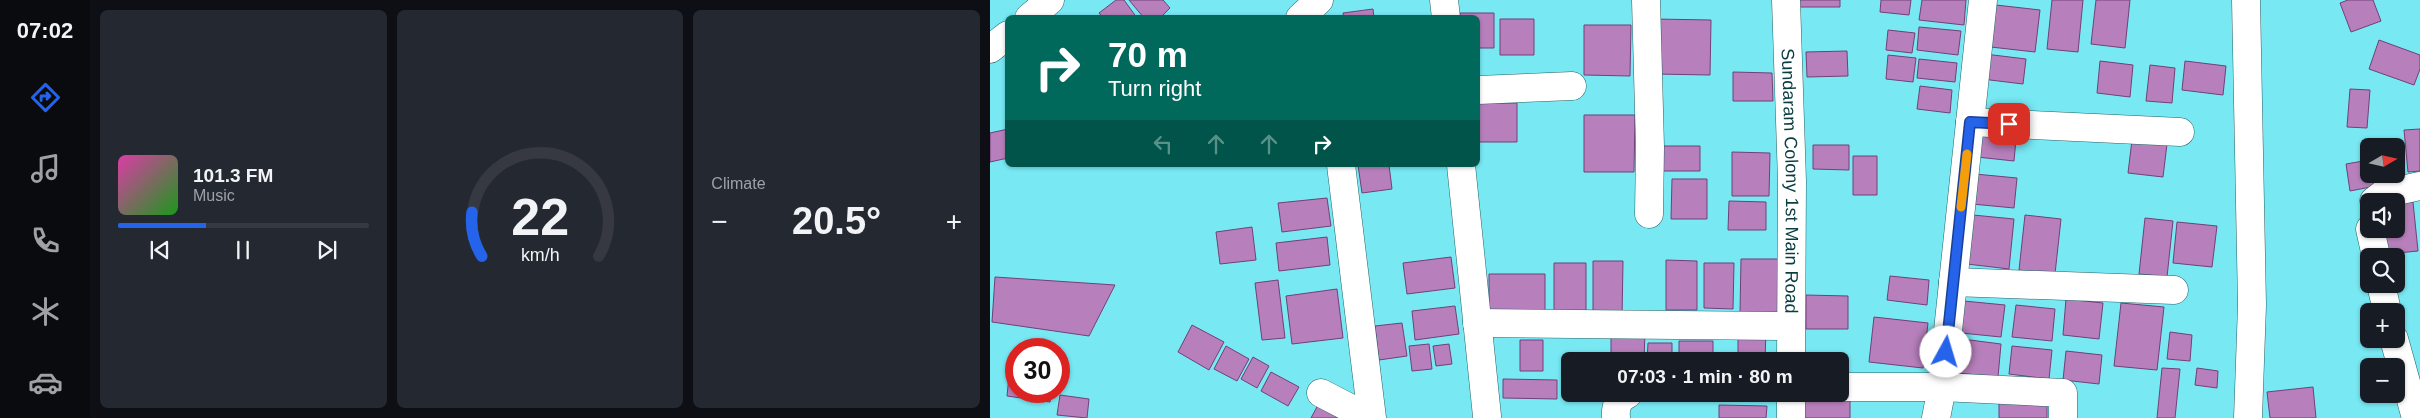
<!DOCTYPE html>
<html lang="en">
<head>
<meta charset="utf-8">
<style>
  :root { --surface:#171b24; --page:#242831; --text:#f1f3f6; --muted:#9ea1a6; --line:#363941; --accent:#2563eb }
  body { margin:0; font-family:Helvetica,sans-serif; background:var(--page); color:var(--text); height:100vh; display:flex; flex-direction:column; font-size:19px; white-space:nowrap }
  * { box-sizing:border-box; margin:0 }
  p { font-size:16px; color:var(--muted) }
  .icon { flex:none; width:28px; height:28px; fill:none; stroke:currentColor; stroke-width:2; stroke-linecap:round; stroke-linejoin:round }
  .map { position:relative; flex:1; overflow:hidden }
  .panel { display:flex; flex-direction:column; gap:10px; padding:10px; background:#0d0f14; width:900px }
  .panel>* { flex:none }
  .hud { position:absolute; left:15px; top:15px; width:475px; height:152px; border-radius:8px; box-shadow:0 1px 4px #0004; background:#00695c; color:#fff; overflow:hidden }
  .needle { width:32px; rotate:81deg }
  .buttons { position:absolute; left:1370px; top:138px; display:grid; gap:10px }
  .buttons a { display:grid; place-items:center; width:45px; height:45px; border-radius:8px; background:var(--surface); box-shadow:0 1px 4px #0004; font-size:25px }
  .speed { position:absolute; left:15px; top:338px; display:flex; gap:10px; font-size:25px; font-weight:700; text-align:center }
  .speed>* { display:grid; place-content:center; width:65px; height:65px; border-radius:50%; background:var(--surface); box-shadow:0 1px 4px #0004; line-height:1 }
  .speed .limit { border:8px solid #d22; background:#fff; color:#111 }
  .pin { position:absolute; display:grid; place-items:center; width:42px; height:42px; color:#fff; margin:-21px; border-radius:10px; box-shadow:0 2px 8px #0006 }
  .me { position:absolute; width:55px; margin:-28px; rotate:6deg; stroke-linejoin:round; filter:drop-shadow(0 0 4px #0008) }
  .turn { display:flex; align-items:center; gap:18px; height:105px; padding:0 20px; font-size:22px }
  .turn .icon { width:65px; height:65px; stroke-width:2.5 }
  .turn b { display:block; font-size:35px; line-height:42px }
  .lanes { display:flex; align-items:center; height:48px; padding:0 20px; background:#0003; justify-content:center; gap:25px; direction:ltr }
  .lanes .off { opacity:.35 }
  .big { font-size:38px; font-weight:700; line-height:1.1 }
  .panel .card { flex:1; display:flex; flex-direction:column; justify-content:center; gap:8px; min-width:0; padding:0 18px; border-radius:8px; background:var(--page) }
  .panel .dial { align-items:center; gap:0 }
  .dial svg { height:130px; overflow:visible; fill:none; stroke:var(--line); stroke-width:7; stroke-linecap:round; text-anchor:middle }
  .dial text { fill:var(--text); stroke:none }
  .song { display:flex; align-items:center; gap:15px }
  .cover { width:60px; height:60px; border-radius:8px; background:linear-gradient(135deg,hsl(320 70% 55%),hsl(120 70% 35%)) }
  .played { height:5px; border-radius:2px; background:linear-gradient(90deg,var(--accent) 35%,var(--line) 35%) }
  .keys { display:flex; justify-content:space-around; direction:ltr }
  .heat { display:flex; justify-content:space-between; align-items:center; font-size:28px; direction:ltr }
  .panel .tiles { flex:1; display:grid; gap:10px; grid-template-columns:repeat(3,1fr) }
  .trip { position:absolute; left:571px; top:352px; width:288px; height:50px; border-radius:8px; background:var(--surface); box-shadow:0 1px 4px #0004; font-weight:700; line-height:50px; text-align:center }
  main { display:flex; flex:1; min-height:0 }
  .tabs { display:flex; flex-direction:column; width:90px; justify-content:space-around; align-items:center; background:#090b0e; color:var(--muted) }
  .tabs .icon { width:35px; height:35px }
  .tabs .active { color:var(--accent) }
  .tabs b { font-size:22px; color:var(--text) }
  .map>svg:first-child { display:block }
  .building { fill:#b780bc; stroke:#714076 }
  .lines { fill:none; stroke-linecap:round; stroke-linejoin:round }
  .minor-casing { stroke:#266268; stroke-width:29 }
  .major-casing { stroke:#266268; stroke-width:29 }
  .minor { stroke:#fff; stroke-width:28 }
  .major { stroke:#fff; stroke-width:28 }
  .route-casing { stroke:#184099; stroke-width:12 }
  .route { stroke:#2563eb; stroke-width:9 }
  .slow { stroke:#f59e0b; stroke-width:9 }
  .labels { text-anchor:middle; stroke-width:5; stroke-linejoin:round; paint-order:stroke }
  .street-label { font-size:18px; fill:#093d41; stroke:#9df2fa }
</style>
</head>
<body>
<main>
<nav class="tabs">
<b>07:02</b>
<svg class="icon active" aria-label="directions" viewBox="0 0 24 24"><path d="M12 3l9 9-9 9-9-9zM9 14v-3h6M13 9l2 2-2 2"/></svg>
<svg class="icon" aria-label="music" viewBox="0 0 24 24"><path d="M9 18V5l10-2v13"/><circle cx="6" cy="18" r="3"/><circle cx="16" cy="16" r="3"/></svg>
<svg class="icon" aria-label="phone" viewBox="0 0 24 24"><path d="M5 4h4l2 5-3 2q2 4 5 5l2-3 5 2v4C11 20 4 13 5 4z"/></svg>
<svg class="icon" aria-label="climate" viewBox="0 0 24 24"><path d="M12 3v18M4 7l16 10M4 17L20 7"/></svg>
<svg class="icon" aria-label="car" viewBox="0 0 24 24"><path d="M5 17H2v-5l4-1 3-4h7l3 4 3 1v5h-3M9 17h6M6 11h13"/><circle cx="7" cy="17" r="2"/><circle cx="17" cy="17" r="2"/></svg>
</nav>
<section class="panel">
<div class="tiles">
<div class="card">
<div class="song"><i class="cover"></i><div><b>101.3 FM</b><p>Music</p></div></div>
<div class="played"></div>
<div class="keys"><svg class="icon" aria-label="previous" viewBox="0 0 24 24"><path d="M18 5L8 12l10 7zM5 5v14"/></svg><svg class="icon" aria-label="pause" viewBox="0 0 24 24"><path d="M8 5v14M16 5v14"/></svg><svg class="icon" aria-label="next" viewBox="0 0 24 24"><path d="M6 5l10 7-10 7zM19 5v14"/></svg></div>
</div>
<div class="card dial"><svg viewBox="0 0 100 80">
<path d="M14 69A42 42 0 1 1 86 69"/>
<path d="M14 69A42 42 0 0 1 8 42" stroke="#2563eb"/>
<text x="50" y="56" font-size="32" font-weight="700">22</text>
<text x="50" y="72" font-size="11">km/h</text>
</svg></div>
<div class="card"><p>Climate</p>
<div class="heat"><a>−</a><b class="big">20.5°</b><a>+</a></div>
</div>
</div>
</section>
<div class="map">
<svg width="1430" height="418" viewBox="0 0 1430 418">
  <rect width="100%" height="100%" fill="#78e8f3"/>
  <path class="building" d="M126,0H134L147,18H113L109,13Z
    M139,0H173L180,8L170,18H154Z
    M807,0H850V7H807Z
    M891,0H921L919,15L890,12Z
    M932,0H976L974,25L929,20Z
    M1062,0H1093L1088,52L1057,49Z
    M1106,0H1140L1135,48L1101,44Z
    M1358,0H1383L1391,21L1361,32L1350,3Z
    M997,4L1050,10L1045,52L992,46Z
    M383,9L384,18H354L353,13Z
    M470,13H504V48H488V18H470Z
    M510,19H544V55H510Z
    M665,19L721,20L720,75L665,74Z
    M594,25H641L640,76L594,75Z
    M929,27L971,31L968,55L927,50Z
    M898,30L925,33L922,53L896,50Z
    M1389,40L1430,55V69L1424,85L1379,69Z
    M857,51L858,76L817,77L816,52Z
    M995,54L1036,59L1033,84L992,79Z
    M898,55L926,58L923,82L896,79Z
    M929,59L967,63L965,82L927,78Z
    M1110,61L1143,65L1140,97L1107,93Z
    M1195,61L1236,66L1233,95L1192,90Z
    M1160,65L1185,68L1182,103L1156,101Z
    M743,72L782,73L783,101H743Z
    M930,86L962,90L960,113L927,109Z
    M1360,89L1380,90L1377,128L1357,127Z
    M488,103H527V142H488Z
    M594,115H645L644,172H594Z
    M18,129V158L0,162V133Z
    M1430,129V171L1418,172L1414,130Z
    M989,135L1026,139L1024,161L987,157Z
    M1142,140L1177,144L1173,177L1138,173Z
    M823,145H859V170L823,169Z
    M673,146H710V171H673Z
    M742,152L780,153L779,196H742Z
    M863,156H887V195H863Z
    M1379,160V174H1394L1396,184L1360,191L1356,164Z
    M368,165H399L402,189L372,193Z
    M985,174L1027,178L1024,208L982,204Z
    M682,179H717V219H681Z
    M337,198L341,226L292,232L288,203Z
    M739,201L776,202V230H738Z
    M1423,202L1428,251L1397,254L1394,229H1406V203Z
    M983,215L1024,219L1019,269L977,264Z
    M1035,215L1071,219L1065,274L1029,270Z
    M1155,218L1183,221L1177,277L1149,274Z
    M1187,222L1227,226L1222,267L1183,263Z
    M262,227L266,260L230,264L226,232Z
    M337,237L340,265L289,271L286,243Z
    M461,257L465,288L417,294L413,263Z
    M751,259H791L790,313L750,312Z
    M676,260L707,261V310H676Z
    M603,261H633L632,317H603Z
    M564,263H596V317H564Z
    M714,263H744L743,309L714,308Z
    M499,274H555V315L499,314Z
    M900,276L939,280L937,305L897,300Z
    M5,277L125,285L99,336L2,322Z
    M288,280L295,338L272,340L265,283Z
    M347,289L353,338L302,344L296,296Z
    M816,295L858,296V329H816Z
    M1076,299L1113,303L1109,339L1073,335Z
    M974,301L1015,305L1011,337L971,333Z
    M1131,303L1174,307L1167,370L1124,366Z
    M1026,305L1065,309L1062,341L1022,337Z
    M465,306L469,334L425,340L422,311Z
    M884,317L938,323L933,368L879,362Z
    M412,323L417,356L389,360L385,326Z
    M202,325L234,342L219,370L188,352Z
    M748,330H776L775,361H748Z
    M621,331H655L654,361H621Z
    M1180,332L1202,335L1200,361L1177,359Z
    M972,339L1011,344L1008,377L968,373Z
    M530,340H553V371H530Z
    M689,341H723V361H689Z
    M658,343H682V361H657Z
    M439,344L442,369L422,371L419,346Z
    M459,344L462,364L446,366L443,346Z
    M236,346L259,359L247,381L224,369Z
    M1022,346L1062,350L1059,379L1019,374Z
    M1076,351L1112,355L1109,384L1073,380Z
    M263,357L279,366L267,388L251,379Z
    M1172,368L1190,369L1185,418H1167Z
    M1207,368L1228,371L1227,388L1205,385Z
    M281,372L309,387L298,406L271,391Z
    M19,376L26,377V391H62L60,402L17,396Z
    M513,379L567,380V399L513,398Z
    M1323,387L1326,418H1280L1277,392Z
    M860,390V418H810V394H850Z
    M70,395L99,399L97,418L67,415Z
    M1009,401H1057V418H1009Z
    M328,405L353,418H321Z
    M729,405L777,406L776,418H729Z"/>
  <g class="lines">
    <g class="minor-casing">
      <g id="minor">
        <path d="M454,0L456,18"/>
        <path d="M656,0L660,147L659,214"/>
        <path id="s1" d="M796,0L802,181L801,361"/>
        <path d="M1256,0L1262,305L1258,418"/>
        <path d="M310,18L329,0"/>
        <path d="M488,90L582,86"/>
        <path d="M980,122L1190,132"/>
        <path d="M351,165L382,418"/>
        <path d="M471,165L497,416"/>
        <path d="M1384,201L1393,194L1430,186"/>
        <path d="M1380,229L1386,256"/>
        <path d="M963,282L1184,290"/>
        <path d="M1391,284L1397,311"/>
        <path d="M487,323L801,326"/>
        <path d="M1404,339L1426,418"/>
        <path d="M850,387H952L1073,393V418"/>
        <path d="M331,393L379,418"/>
        <path d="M626,418C625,406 628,399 638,394"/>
        <path d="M801,418V394"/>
        <path d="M946,418L952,387L993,0"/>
      </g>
    </g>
    <g class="major-casing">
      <path id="major" d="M39,18L60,0
        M0,49L18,35"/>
    </g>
    <use href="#minor" class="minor"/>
    <use href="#major" class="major"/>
  </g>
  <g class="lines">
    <g class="route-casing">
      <path id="route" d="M956,352L980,122L1019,124"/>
    </g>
    <use href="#route" class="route"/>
    <path class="slow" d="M971,207L977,154"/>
  </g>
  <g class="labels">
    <g class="street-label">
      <text dy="6" stroke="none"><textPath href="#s1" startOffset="181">Sundaram Colony 1st Main Road</textPath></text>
    </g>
  </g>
</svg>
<div class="buttons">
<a><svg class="needle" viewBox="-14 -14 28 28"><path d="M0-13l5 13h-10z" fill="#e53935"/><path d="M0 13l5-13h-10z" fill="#9ea1a6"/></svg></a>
<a><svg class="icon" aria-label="sound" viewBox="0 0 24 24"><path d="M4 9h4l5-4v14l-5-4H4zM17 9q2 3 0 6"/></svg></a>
<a><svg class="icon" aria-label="search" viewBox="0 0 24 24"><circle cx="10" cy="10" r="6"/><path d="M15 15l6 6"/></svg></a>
<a>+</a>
<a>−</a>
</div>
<div class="speed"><div class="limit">30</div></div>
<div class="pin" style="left:1019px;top:124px;background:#d93025"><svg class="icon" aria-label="arrive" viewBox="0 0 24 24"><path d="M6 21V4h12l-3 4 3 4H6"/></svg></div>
<svg class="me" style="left:956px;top:352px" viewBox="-20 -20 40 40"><circle r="19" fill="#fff"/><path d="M0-13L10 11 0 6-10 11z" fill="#2563eb"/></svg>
<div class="trip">07:03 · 1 min · 80 m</div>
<div class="hud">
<div class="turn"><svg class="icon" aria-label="right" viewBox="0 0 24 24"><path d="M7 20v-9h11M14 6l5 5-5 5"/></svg><div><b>70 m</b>Turn right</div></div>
<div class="lanes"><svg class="icon off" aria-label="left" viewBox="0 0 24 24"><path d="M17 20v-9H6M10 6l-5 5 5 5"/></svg><svg class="icon off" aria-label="ahead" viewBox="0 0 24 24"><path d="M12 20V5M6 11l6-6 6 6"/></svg><svg class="icon off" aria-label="ahead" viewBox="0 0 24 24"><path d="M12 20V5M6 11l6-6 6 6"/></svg><svg class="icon" aria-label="right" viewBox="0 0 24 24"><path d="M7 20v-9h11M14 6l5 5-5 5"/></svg></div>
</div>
</div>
</main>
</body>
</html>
